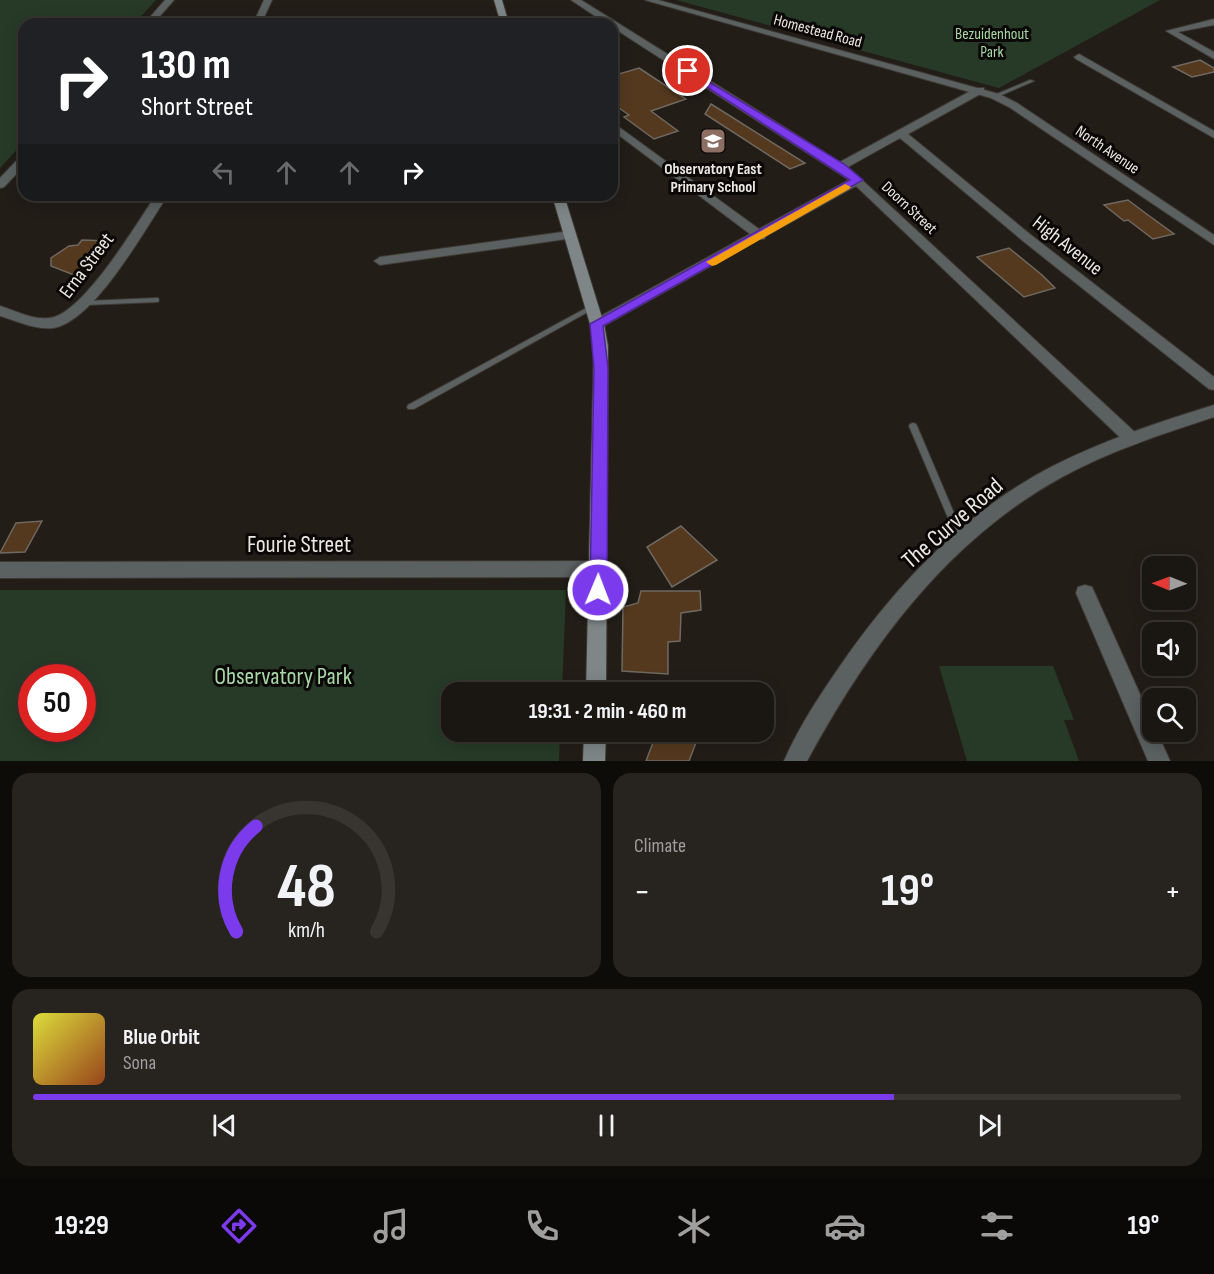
<!DOCTYPE html>
<html lang="en">
<head>
<meta charset="utf-8">
<style>
  :root { --surface:#1a1611; --page:#27231f; --text:#f1f3f6; --muted:#9f9f9f; --line:#383531; --accent:#7c3aed }
  body { margin:0; font-family:"Sofia Sans Condensed",sans-serif; background:var(--page); color:var(--text); height:100vh; display:flex; flex-direction:column; font-size:22px; white-space:nowrap }
  * { box-sizing:border-box; margin:0 }
  p { font-size:20px; color:var(--muted) }
  .icon { flex:none; width:33px; height:33px; fill:none; stroke:currentColor; stroke-width:2; stroke-linecap:round; stroke-linejoin:round }
  .map { position:relative; height:761px; overflow:hidden }
  .side { display:flex; flex-direction:column; gap:12px; padding:12px; background:#0e0c09; flex:1 }
  .side>* { flex:none }
  .top-card { position:absolute; left:18px; top:18px; width:600px; height:183px; border-radius:18px; box-shadow:0 3px 15px #0003,0 0 0 2px var(--line); background:#202124; color:#fff; overflow:hidden }
  .needle { width:39px; rotate:271deg }
  .tools { position:absolute; left:1142px; top:556px; display:grid; gap:12px }
  .tools a { display:grid; place-items:center; width:54px; height:54px; border-radius:12px; background:var(--surface); box-shadow:0 3px 15px #0003,0 0 0 2px var(--line); font-size:30px }
  .speed { position:absolute; left:18px; top:664px; display:flex; gap:12px; font-size:30px; font-weight:700; text-align:center }
  .speed>* { display:grid; place-content:center; width:78px; height:78px; border-radius:50%; background:var(--surface); box-shadow:0 3px 15px #0003,0 0 0 2px var(--line); line-height:1 }
  .speed .limit { border:9px solid #d22; background:#fff; color:#111 }
  .pin { position:absolute; display:grid; place-items:center; width:51px; height:51px; color:#fff; margin:-26px; border:3px solid #fff; border-radius:50%; box-shadow:0 2px 6px #0007 }
  .me { position:absolute; width:66px; margin:-33px; rotate:1deg; stroke-linejoin:round; filter:drop-shadow(0 0 4px #0008) }
  .turn { display:flex; align-items:center; gap:21px; height:126px; padding:0 24px; font-size:27px }
  .turn .icon { width:78px; height:78px; stroke-width:2.5 }
  .turn b { display:block; font-size:42px; line-height:51px }
  .lanes { display:flex; align-items:center; height:57px; padding:0 24px; background:#0003; justify-content:center; gap:30px; direction:ltr }
  .lanes .off { opacity:.35 }
  .big { font-size:45px; font-weight:700; line-height:1.1 }
  .side .widget { flex:1; display:flex; flex-direction:column; justify-content:center; gap:9px; min-width:0; padding:0 21px; border-radius:18px; background:var(--page) }
  .side .dial { align-items:center; gap:0 }
  .dial svg { height:156px; overflow:visible; fill:none; stroke:var(--line); stroke-width:7; stroke-linecap:round; text-anchor:middle }
  .dial text { fill:var(--text); stroke:none }
  .song { display:flex; align-items:center; gap:18px }
  .cover { width:72px; height:72px; border-radius:9px; background:linear-gradient(135deg,hsl(60 70% 55%),hsl(20 70% 35%)) }
  .played { height:6px; border-radius:3px; background:linear-gradient(90deg,var(--accent) 75%,var(--line) 75%) }
  .keys { display:flex; justify-content:space-around; direction:ltr }
  .heat { display:flex; justify-content:space-between; align-items:center; font-size:33px; direction:ltr }
  .side .tiles { flex:1; display:grid; gap:12px; grid-template-columns:1fr 1fr }
  .widget:last-child { grid-column:span 2 }
  .trip { position:absolute; left:441px; top:682px; width:333px; height:60px; border-radius:18px; background:var(--surface); box-shadow:0 3px 15px #0003,0 0 0 2px var(--line); font-weight:700; line-height:60px; text-align:center }
  .menu { display:flex; height:96px; justify-content:space-around; align-items:center; background:#0a0907; color:var(--muted) }
  .menu .icon { width:42px; height:42px }
  .menu .selected { color:var(--accent) }
  .menu b { font-size:27px; color:var(--text) }
  .map>svg:first-child { display:block }
  .green { fill:#273a27; fill-rule:evenodd }
  .building { fill:#54391e; stroke:#6f6861; stroke-width:1.5 }
  .lines { fill:none; stroke-linecap:round; stroke-linejoin:round }
  .service-casing { stroke:#3e3934; stroke-width:2 }
  .minor-casing { stroke:#3e3934; stroke-width:2 }
  .tertiary-casing { stroke:#3e3934; stroke-width:2 }
  .secondary-casing { stroke:#3e3934; stroke-width:2 }
  .service { fill:#5b6061; fill-rule:evenodd }
  .minor { fill:#5b6061; fill-rule:evenodd }
  .tertiary { fill:#5b6061; fill-rule:evenodd }
  .secondary { fill:#7e8687; fill-rule:evenodd }
  .route { fill:#7c3aed; stroke:#51269a; stroke-width:1.5 }
  .slow { fill:#f59e0b }
  .labels { text-anchor:middle; stroke-width:6; stroke-linejoin:round; paint-order:stroke }
  .far-street-label { font-size:16px; fill:#ebe7e3; stroke:#0a0706 }
  .far-park-label { font-size:16px; fill:#a7d8a5; stroke:#0a0706 }
  .far-poi-label { font-size:16px; font-weight:bold; fill:#ebe7e3; stroke:#0a0706 }
  .street-label { font-size:20px; fill:#ebe7e3; stroke:#0a0706 }
  .near-street-label { font-size:24px; fill:#ebe7e3; stroke:#0a0706 }
  .near-park-label { font-size:24px; fill:#a7d8a5; stroke:#0a0706 }
</style>
</head>
<body>
<div class="map">
<svg width="1214" height="761" viewBox="0 0 1214 761">
  <rect width="100%" height="100%" fill="#221d17"/>
  <path class="green" d="M0,0H156L134,24H24V142L0,168Z
    M676,0H1160L999,88Z
    M0,590H566L562,693H452V732H560L559,761H0ZM32,678H82V729H32Z
    M939,666H1053L1074,720H1064L1079,761H967Z"/>
  <path class="building" d="M1200,60L1214,68V72L1192,77L1173,67Z
    M639,68L686,99L651,111L678,131L654,139L624,117L629,115L612,103V76Z
    M711,104L805,163L790,169L705,114Z
    M1128,200L1148,215L1174,234L1153,239L1128,220L1124,221L1104,205Z
    M82,240L108,241L96,261L82,272L74,275L51,266V258L69,246L78,245Z
    M1009,248L1042,275L1055,288L1024,297L977,257Z
    M42,521L25,552L0,553L16,523Z
    M681,526L717,560L672,587L647,547Z
    M641,591H700L701,610L681,613L680,641L668,642V674L622,671L623,607L638,603Z
    M657,732H700L689,761H646Z"/>
  <g class="lines">
    <g class="service-casing">
      <path id="service" d="M1030,80L1034,81L997,97L992,96Z
        M156,298H158L159,300L158,302L86,305L83,303L86,301Z
        M590,306H594L595,308L414,409H408L407,407L408,405Z
        M913,423L916,424L917,426L965,539L964,542L961,543L958,542L957,539L909,426L910,424Z"/>
    </g>
    <g class="minor-casing">
      <path id="minor" d="M165,0H174L153,24H144Z
        M264,0H272L261,24H253Z
        M571,0H581L840,162L976,88H984V92L908,134L1031,235L1214,377V390L1209,389L1023,241L900,138L848,167L1138,435L1140,439L1138,443L1132,445L1126,443L856,186L766,236L764,239H759L602,327H592L590,324L592,321L750,234L612,130V122L759,229L849,180L612,27V24H607Z
        M1214,19V25L1178,32L1214,52V59L1166,31Z
        M1079,54L1214,131V138L1076,59L1074,57Z
        M24,156V166L4,187L0,188V178L20,157Z
        M156,195H168C145,229 94,322 53,328C35,330 17,321 0,316V306C16,311 32,320 49,318C82,316 137,223 156,195Z
        M570,231L576,235L574,238L380,265L374,261L380,257Z
        M599,561L605,563L608,569L605,575L599,577L0,578V562Z
        M1085,585L1092,587L1152,721V732H1157L1170,761H1148L1076,593L1078,587Z"/>
    </g>
    <g class="tertiary-casing">
      <path id="tertiary" d="M645,0H658L999,94L1017,103L1214,235V245L1009,107L991,98Z
        M1214,405V417C1162,434 1110,451 1062,477C947,540 868,648 807,761H784C800,724 824,689 847,656C901,580 969,509 1053,466C1104,440 1159,422 1214,405Z"/>
    </g>
    <g class="secondary-casing">
      <path id="secondary" d="M494,0H502L509,24H501Z
        M552,195H564L604,324L608,346L606,693H586L594,346L590,324Z
        M584,732H606L605,761H583Z"/>
    </g>
    <use href="#service" class="service"/>
    <use href="#minor" class="minor"/>
    <use href="#tertiary" class="tertiary"/>
    <use href="#secondary" class="secondary"/>
  </g>
  <path class="route" d="M688,69L844,164L863,180L603,326L608,368L607,590L604,595L598,597L592,595L590,590L594,368L590,324L850,180L685,73L684,71Z"/>
  <path class="slow" d="M845,184L851,187L849,189L716,265L712,266L706,262Z"/>
  <defs>
    <g id="school-square" transform="scale(1.35)"><rect x="-9" y="-9" width="18" height="18" rx="4" fill="#8d6e63" stroke="#0a0706"/><path d="M0-5L7-2L0 1L-7-2ZM-4 1L0 2.5L4 1V4Q0 6-4 4Z" fill="#fff"/></g>
  </defs>
  <g fill-rule="evenodd">
    <use href="#school-square" x="713" y="141"/>
  </g>
  <g class="labels">
    <g class="far-street-label">
      <text transform="translate(818 30) rotate(15)" y="6">Homestead Road</text>
      <text transform="translate(1108 149) rotate(34)" y="6">North Avenue</text>
      <text transform="translate(910 207) rotate(43)" y="6">Doorn Street</text>
    </g>
    <g class="far-park-label">
      <text x="992" y="39">Bezuidenhout<tspan x="992" dy="18">Park</tspan></text>
    </g>
    <g class="far-poi-label">
      <text x="713" y="174">Observatory East<tspan x="713" dy="18">Primary School</tspan></text>
    </g>
    <g class="street-label">
      <text transform="translate(1068 245) rotate(38)" y="7">High Avenue</text>
      <text transform="translate(86 265) rotate(-53)" y="7">Erna Street</text>
    </g>
    <g class="near-street-label">
      <text transform="translate(952 523) rotate(-41)" y="8">The Curve Road</text>
      <text x="299" y="552">Fourie Street</text>
    </g>
    <g class="near-park-label">
      <text x="283" y="684">Observatory Park</text>
    </g>
  </g>
</svg>
<div class="tools">
<a><svg class="needle" viewBox="-14 -14 28 28"><path d="M0-13l5 13h-10z" fill="#e53935"/><path d="M0 13l5-13h-10z" fill="#9f9f9f"/></svg></a>
<a><svg class="icon" aria-label="sound" viewBox="0 0 24 24"><path d="M4 9h4l5-4v14l-5-4H4zM17 9q2 3 0 6"/></svg></a>
<a><svg class="icon" aria-label="search" viewBox="0 0 24 24"><circle cx="10" cy="10" r="6"/><path d="M15 15l6 6"/></svg></a>
</div>
<div class="speed"><div class="limit">50</div></div>
<div class="pin" style="left:688px;top:71px;background:#d93025"><svg class="icon" aria-label="arrive" viewBox="0 0 24 24"><path d="M6 21V4h12l-3 4 3 4H6"/></svg></div>
<svg class="me" style="left:598px;top:590px" viewBox="-20 -20 40 40"><circle r="17" fill="#7c3aed" stroke="#fff" stroke-width="3"/><path d="M0-11L8 9 0 5-8 9z" fill="#fff"/></svg>
<div class="trip">19:31 · 2 min · 460 m</div>
<div class="top-card">
<div class="turn"><svg class="icon" aria-label="right" viewBox="0 0 24 24"><path d="M7 20v-9h11M14 6l5 5-5 5"/></svg><div><b>130 m</b>Short Street</div></div>
<div class="lanes"><svg class="icon off" aria-label="left" viewBox="0 0 24 24"><path d="M17 20v-9H6M10 6l-5 5 5 5"/></svg><svg class="icon off" aria-label="ahead" viewBox="0 0 24 24"><path d="M12 20V5M6 11l6-6 6 6"/></svg><svg class="icon off" aria-label="ahead" viewBox="0 0 24 24"><path d="M12 20V5M6 11l6-6 6 6"/></svg><svg class="icon" aria-label="right" viewBox="0 0 24 24"><path d="M7 20v-9h11M14 6l5 5-5 5"/></svg></div>
</div>
</div>
<section class="side">
<div class="tiles">
<div class="widget dial"><svg viewBox="0 0 100 80">
<path d="M14 69A42 42 0 1 1 86 69"/>
<path d="M14 69A42 42 0 0 1 24 15" stroke="#7c3aed"/>
<text x="50" y="56" font-size="32" font-weight="700">48</text>
<text x="50" y="72" font-size="11">km/h</text>
</svg></div>
<div class="widget"><p>Climate</p>
<div class="heat"><a>−</a><b class="big">19°</b><a>+</a></div>
</div>
<div class="widget">
<div class="song"><i class="cover"></i><div><b>Blue Orbit</b><p>Sona</p></div></div>
<div class="played"></div>
<div class="keys"><svg class="icon" aria-label="previous" viewBox="0 0 24 24"><path d="M18 5L8 12l10 7zM5 5v14"/></svg><svg class="icon" aria-label="pause" viewBox="0 0 24 24"><path d="M8 5v14M16 5v14"/></svg><svg class="icon" aria-label="next" viewBox="0 0 24 24"><path d="M6 5l10 7-10 7zM19 5v14"/></svg></div>
</div>
</div>
</section>
<nav class="menu">
<b>19:29</b>
<svg class="icon selected" aria-label="directions" viewBox="0 0 24 24"><path d="M12 3l9 9-9 9-9-9zM9 14v-3h6M13 9l2 2-2 2"/></svg>
<svg class="icon" aria-label="music" viewBox="0 0 24 24"><path d="M9 18V5l10-2v13"/><circle cx="6" cy="18" r="3"/><circle cx="16" cy="16" r="3"/></svg>
<svg class="icon" aria-label="phone" viewBox="0 0 24 24"><path d="M5 4h4l2 5-3 2q2 4 5 5l2-3 5 2v4C11 20 4 13 5 4z"/></svg>
<svg class="icon" aria-label="climate" viewBox="0 0 24 24"><path d="M12 3v18M4 7l16 10M4 17L20 7"/></svg>
<svg class="icon" aria-label="car" viewBox="0 0 24 24"><path d="M5 17H2v-5l4-1 3-4h7l3 4 3 1v5h-3M9 17h6M6 11h13"/><circle cx="7" cy="17" r="2"/><circle cx="17" cy="17" r="2"/></svg>
<svg class="icon" aria-label="filters" viewBox="0 0 24 24"><path d="M4 7h16M4 17h16"/><circle cx="9" cy="7" r="2"/><circle cx="15" cy="17" r="2"/></svg>
<b>19°</b>
</nav>
</body>
</html>
